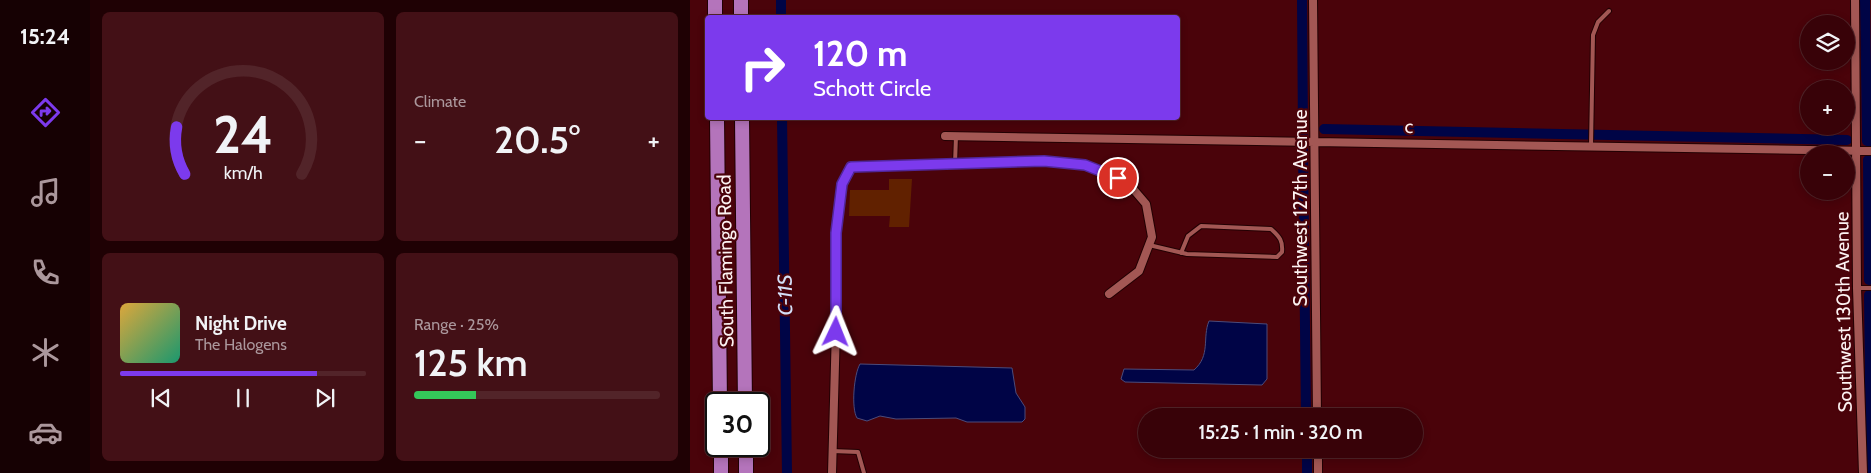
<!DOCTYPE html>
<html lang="en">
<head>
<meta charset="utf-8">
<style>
  :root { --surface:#380208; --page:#431016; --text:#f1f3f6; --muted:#ab979c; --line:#522429; --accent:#7c3aed }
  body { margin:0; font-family:Cabin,sans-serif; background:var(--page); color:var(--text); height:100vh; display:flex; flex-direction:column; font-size:19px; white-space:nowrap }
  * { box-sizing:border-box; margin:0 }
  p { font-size:16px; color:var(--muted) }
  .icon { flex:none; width:28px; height:28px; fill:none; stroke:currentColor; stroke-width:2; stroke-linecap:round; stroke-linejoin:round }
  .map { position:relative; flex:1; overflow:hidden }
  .details { display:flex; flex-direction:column; gap:12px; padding:12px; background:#1f0104; width:600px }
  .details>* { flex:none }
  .banner { position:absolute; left:15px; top:15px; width:475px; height:105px; border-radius:5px; box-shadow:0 2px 8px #0003,0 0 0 1px var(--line); background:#7c3aed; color:#fff; overflow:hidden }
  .fabs { position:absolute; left:1110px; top:15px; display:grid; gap:10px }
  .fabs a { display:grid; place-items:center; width:55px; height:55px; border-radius:50%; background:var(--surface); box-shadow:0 2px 8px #0003,0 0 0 1px var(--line); font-size:25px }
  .speed { position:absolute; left:15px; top:392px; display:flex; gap:10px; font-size:25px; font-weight:700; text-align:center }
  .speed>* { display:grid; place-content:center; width:65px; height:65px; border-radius:50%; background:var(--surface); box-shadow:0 2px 8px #0003,0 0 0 1px var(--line); line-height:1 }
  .speed .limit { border:2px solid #111; border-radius:8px; background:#fff; color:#111 }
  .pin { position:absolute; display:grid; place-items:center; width:42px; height:42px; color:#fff; margin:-21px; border:2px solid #fff; border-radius:50%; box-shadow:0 1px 5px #0007 }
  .me { position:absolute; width:55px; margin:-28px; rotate:2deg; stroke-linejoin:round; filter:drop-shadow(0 0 4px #0008) }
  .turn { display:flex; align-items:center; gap:18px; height:105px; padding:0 25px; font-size:22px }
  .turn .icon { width:65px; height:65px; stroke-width:2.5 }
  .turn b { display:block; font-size:35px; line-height:42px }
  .big { font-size:38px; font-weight:600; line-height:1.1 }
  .details .widget { flex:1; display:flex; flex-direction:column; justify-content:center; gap:8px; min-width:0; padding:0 18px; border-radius:8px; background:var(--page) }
  .details .dial { align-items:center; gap:0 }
  .dial svg { height:130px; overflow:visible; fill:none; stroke:var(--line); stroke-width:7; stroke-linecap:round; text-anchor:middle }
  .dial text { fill:var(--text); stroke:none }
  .song { display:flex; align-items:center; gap:15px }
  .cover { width:60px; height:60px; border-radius:8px; background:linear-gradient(135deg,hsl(40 70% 55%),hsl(160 70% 35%)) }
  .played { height:5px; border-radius:2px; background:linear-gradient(90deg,var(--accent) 80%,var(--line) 80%) }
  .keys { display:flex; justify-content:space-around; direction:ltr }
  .heat { display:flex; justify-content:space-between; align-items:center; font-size:28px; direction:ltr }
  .charge { height:8px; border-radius:4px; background:linear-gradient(90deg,#34c759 25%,var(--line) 0) }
  .details .tiles { flex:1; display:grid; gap:12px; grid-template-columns:repeat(2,1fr) }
  .trip { position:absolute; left:448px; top:408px; width:285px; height:50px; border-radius:25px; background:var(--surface); box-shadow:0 2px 8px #0003,0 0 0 1px var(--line); font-weight:600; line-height:50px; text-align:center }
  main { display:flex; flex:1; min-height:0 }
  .dock { display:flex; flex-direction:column; width:90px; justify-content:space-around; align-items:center; background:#160103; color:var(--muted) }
  .dock .icon { width:35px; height:35px }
  .dock .on { color:var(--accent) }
  .dock b { font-size:22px; color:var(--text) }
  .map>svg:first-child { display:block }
  .water { fill:#000446; stroke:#4c4b7a }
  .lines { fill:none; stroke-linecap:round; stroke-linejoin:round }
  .canal { stroke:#000446; stroke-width:10 }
  .building { fill:#612100 }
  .lane-casing { stroke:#220103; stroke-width:6 }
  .street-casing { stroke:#220103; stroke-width:10 }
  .highway-casing { stroke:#220103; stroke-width:16 }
  .lane { stroke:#a35754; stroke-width:4 }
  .street { stroke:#a35754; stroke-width:8 }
  .highway { stroke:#b474bb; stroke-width:14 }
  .route-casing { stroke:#51269a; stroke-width:12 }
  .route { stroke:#7c3aed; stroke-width:9 }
  .labels { text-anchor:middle; stroke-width:4.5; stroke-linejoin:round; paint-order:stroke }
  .street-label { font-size:19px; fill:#fcf2f2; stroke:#4a030a }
  .water-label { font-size:20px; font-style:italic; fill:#d4e0f8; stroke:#4a030a }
</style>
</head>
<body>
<main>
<nav class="dock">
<b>15:24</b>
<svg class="icon on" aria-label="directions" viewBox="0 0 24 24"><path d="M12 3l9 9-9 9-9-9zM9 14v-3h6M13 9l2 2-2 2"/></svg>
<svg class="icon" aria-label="music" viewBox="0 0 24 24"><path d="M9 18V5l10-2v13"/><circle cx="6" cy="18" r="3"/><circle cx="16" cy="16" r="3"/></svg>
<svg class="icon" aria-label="phone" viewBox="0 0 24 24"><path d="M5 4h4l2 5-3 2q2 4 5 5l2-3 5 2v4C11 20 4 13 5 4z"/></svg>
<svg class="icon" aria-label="climate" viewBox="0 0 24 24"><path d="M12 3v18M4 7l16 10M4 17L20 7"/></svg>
<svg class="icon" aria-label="car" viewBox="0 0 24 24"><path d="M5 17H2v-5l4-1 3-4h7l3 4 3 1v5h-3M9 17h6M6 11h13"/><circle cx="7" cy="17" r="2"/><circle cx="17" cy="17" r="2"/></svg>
</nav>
<section class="details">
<div class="tiles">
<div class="widget dial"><svg viewBox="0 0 100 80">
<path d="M14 69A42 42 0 1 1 86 69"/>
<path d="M14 69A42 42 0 0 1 9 40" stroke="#7c3aed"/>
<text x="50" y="56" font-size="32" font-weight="700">24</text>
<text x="50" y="72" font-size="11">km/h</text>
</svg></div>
<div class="widget"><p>Climate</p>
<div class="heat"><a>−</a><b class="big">20.5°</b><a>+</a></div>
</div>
<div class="widget">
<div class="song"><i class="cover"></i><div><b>Night Drive</b><p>The Halogens</p></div></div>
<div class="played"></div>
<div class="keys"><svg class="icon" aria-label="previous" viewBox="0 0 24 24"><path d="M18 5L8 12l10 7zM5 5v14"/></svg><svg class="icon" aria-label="pause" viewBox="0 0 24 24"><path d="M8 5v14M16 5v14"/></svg><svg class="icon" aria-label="next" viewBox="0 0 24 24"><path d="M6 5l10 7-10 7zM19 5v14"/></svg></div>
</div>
<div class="widget"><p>Range · 25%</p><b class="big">125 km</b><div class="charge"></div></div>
</div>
</section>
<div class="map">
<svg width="1181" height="473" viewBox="0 0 1181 473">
  <rect width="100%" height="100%" fill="#4a030a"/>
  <path class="water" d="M519,321L577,324V379L572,385L435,382L431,379L434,369L504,370C521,355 512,338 519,321Z
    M170,364L322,368L326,393L335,407V419L332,422H277L266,418L206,419L190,416L177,421L167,418C161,408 164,374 170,364Z"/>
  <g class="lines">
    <path class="canal" d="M91,0V18
      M612,0L613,134
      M1175,0L1177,141H1181
      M92,118L97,473
      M634,129L1157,140
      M613,148L616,416
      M1178,160L1179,280
      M1179,295L1181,473
      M617,449V473"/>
  </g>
  <path class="building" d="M199,179H222L219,227H199L200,216H159L160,190H199Z"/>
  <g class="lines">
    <g class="lane-casing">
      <path id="lane" d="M901,145L903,35L908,22L919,11
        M265,164L266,136
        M459,245L497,254L587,257L592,252C593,241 590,237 581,229L511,226L498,236L491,253
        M1167,288H1181
        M142,451L168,452L174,473"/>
    </g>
    <g class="street-casing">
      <path id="street" d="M623,0L627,416
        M1165,0L1167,288L1173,473
        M255,136L1181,151
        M628,449V473
        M142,473L147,292L146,233L151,184L161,167L354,161L395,165L418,173L438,183L456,204L462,237L449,271L419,294"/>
    </g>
    <g class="highway-casing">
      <path id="highway" d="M25,0V18
        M51,0V18
        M27,118L30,404
        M52,118L55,404
        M31,446V473
        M56,446V473"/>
    </g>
    <use href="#lane" class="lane"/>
    <use href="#street" class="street"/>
    <use href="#highway" class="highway"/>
  </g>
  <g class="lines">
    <g class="route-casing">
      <path id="route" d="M146,332V233L152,184L161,167L354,161L395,165L428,178"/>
    </g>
    <use href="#route" class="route"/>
  </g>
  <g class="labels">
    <g class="street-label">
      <text transform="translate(719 126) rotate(1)" y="7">c</text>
      <text transform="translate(610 208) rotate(-90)" y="7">Southwest 127th Avenue</text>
      <text transform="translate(35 261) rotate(-91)" y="7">South Flamingo Road</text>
      <text transform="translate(1153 312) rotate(-91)" y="7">Southwest 130th Avenue</text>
    </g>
    <g class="water-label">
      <text transform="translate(95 295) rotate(-91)" y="7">C-11S</text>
    </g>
  </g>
</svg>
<div class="fabs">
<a><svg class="icon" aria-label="layers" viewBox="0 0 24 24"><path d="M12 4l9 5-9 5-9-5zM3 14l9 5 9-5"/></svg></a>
<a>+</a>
<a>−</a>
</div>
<div class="speed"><div class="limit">30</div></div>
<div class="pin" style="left:428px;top:178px;background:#d93025"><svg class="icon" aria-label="arrive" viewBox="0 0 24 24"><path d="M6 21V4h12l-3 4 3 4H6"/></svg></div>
<svg class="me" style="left:146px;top:332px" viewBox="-20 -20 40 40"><path d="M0-17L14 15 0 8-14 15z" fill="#7c3aed" stroke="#fff" stroke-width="4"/></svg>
<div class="trip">15:25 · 1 min · 320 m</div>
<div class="banner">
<div class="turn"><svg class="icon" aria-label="right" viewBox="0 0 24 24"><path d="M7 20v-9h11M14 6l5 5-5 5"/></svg><div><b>120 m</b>Schott Circle</div></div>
</div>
</div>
</main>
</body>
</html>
